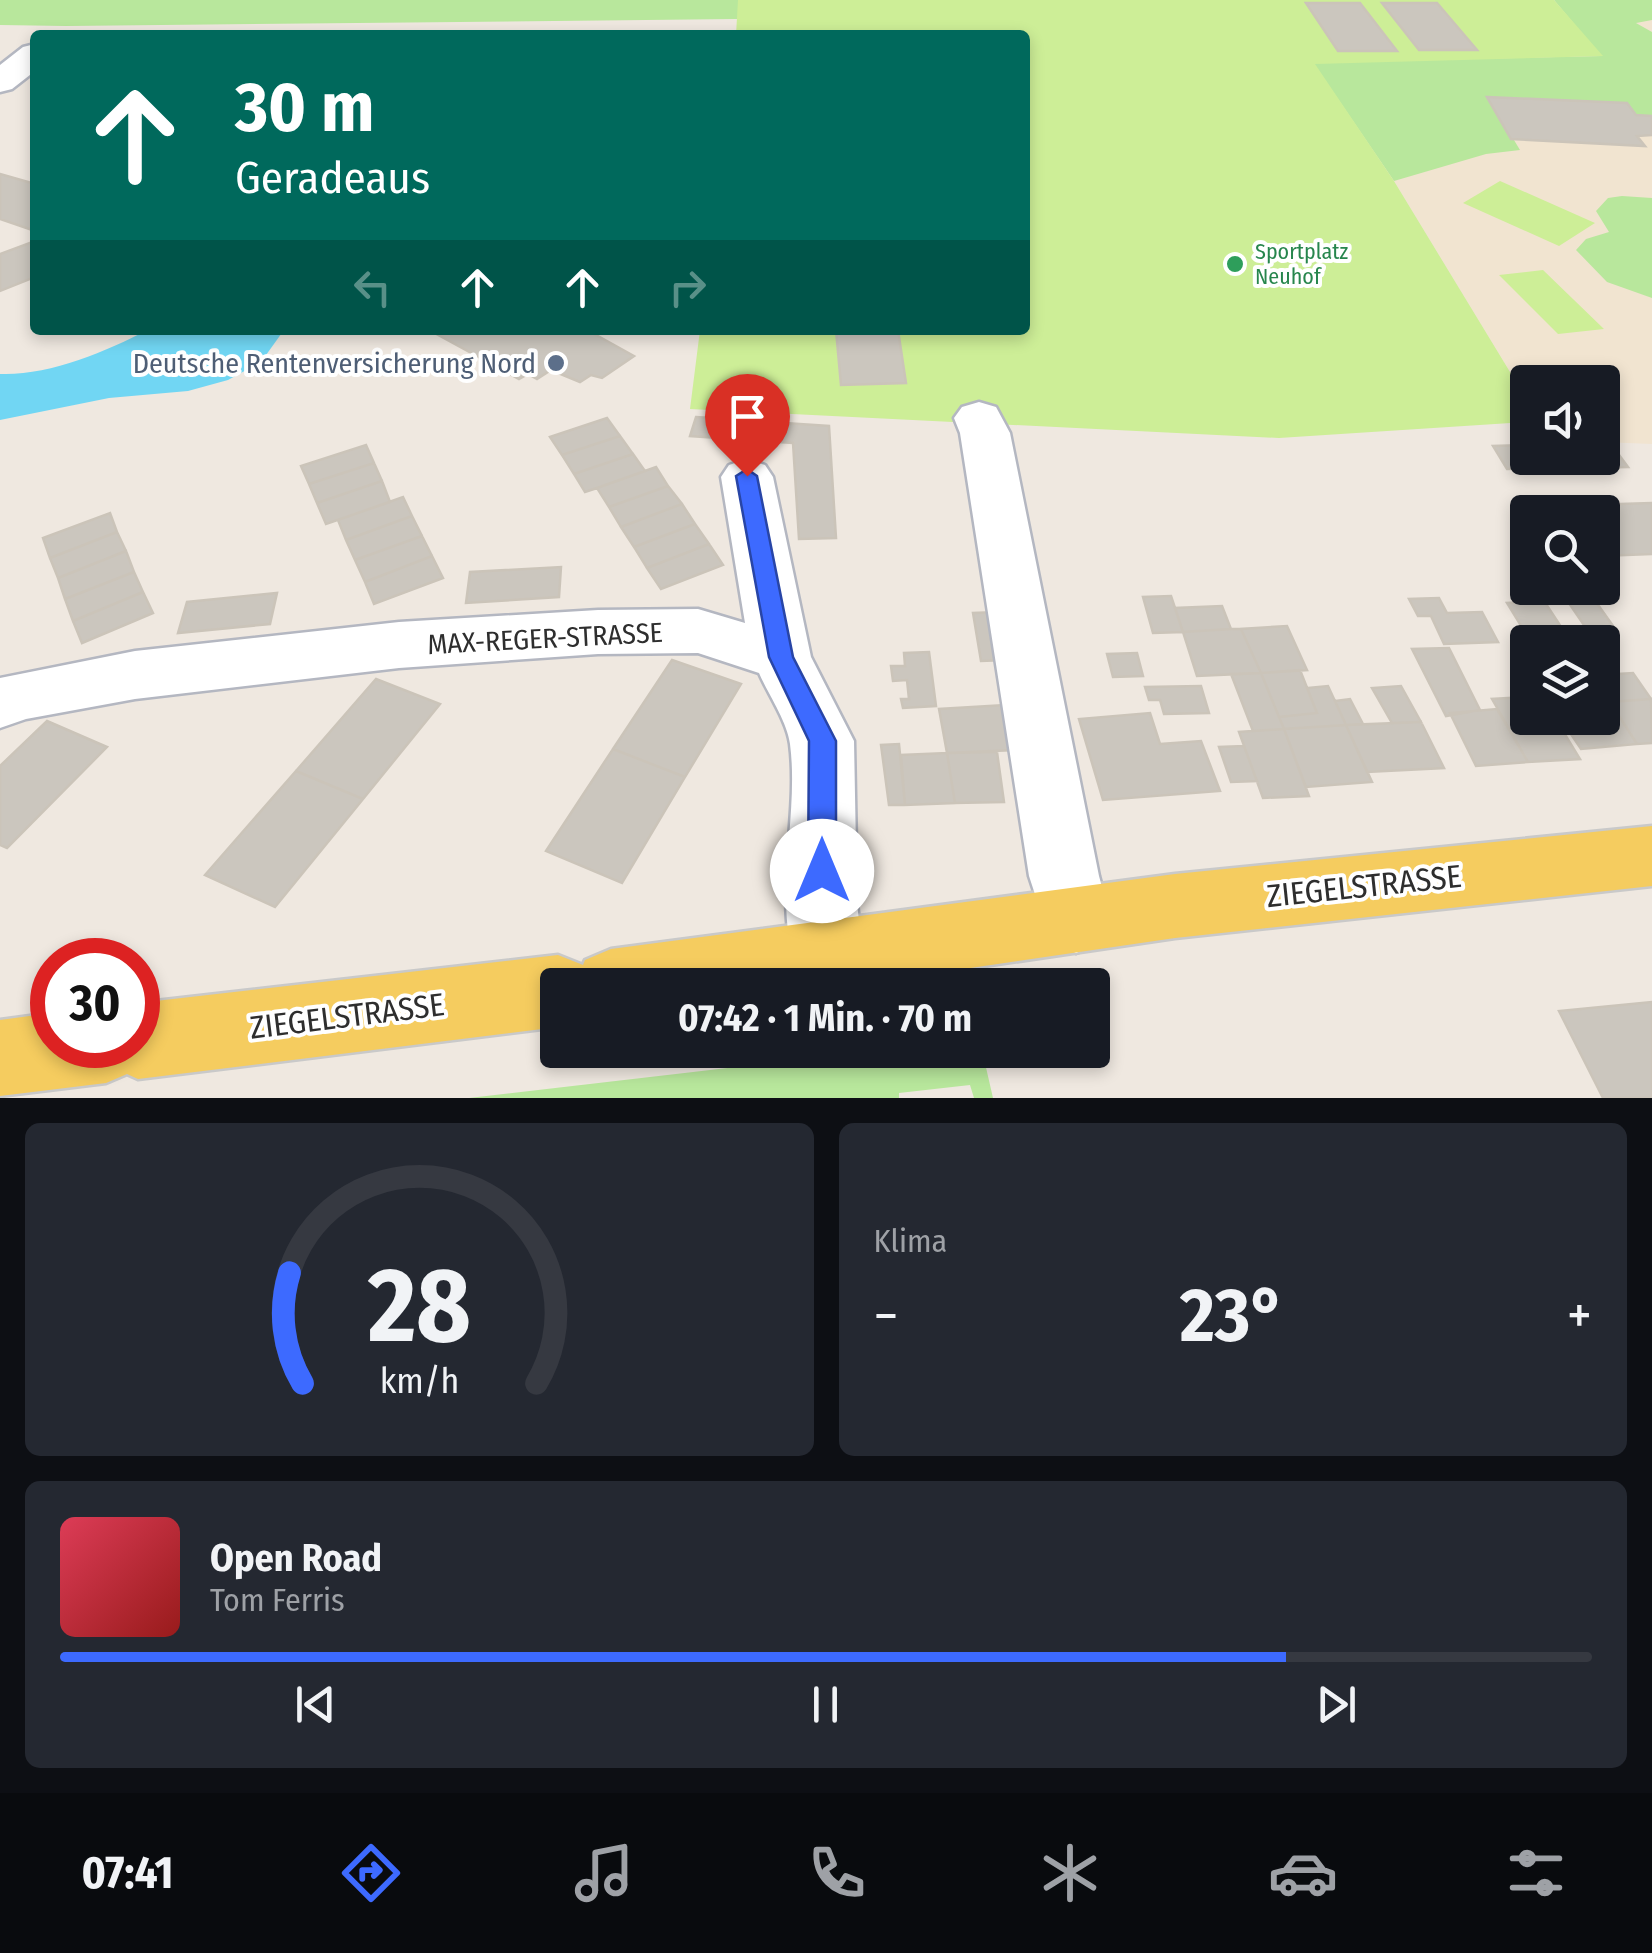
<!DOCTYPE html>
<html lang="de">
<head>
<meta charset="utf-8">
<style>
  :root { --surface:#171b24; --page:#242831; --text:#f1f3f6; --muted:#9ea1a6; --line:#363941; --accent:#3d6aff }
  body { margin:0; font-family:"Fira Sans Condensed",sans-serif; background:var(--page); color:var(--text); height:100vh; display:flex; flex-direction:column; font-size:38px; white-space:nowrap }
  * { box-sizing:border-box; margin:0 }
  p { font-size:32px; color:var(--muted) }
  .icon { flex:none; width:55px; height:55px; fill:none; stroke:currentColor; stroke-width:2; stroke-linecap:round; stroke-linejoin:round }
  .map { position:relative; height:1098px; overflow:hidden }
  .panel { display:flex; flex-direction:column; gap:25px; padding:25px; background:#0d0f14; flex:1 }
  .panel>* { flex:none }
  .guide { position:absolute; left:30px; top:30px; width:1000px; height:305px; border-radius:10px; box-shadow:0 5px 15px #0003; background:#00695c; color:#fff; overflow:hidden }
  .controls { position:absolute; left:1510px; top:365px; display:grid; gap:20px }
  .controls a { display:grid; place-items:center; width:110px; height:110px; border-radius:10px; background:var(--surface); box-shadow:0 5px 15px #0003; font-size:50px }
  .speed { position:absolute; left:30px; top:938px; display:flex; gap:20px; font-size:50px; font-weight:700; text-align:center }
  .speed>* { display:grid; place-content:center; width:130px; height:130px; border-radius:50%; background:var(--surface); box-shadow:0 5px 15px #0003; line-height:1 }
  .speed .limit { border:15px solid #d22; background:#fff; color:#111 }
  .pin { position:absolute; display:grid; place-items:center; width:85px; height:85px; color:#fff; margin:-102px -42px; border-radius:50% 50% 50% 0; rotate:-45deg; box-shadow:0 0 10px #0007 }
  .pin .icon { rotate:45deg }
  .me { position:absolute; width:110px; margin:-55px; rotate:0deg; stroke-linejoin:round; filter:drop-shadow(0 0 8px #0008) }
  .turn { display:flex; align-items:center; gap:35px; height:210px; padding:0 40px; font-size:45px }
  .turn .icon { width:130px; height:130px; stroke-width:2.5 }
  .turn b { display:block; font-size:70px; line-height:85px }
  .lanes { display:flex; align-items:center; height:95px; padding:0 40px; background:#0003; justify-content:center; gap:50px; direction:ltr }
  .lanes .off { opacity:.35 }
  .big { font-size:75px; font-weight:700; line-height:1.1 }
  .panel .widget { flex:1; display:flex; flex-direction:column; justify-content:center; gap:15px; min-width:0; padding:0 35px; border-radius:15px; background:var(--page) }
  .panel .dial { align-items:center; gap:0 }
  .dial svg { height:260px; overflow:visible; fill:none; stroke:var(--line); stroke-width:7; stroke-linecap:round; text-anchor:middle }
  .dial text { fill:var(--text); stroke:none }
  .song { display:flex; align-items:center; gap:30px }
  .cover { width:120px; height:120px; border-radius:15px; background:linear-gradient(135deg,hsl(350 70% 55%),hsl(0 70% 35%)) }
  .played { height:10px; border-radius:5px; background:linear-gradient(90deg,var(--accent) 80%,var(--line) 80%) }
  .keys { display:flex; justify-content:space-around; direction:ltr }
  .heat { display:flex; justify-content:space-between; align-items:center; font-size:55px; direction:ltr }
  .panel .tiles { flex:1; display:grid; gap:25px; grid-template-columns:1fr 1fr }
  .widget:last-child { grid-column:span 2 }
  .trip { position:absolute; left:540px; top:968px; width:570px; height:100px; border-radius:10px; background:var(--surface); box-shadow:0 5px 15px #0003; font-weight:700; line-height:100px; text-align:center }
  .tabs { display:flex; height:160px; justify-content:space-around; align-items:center; background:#090b0e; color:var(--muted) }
  .tabs .icon { width:70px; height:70px }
  .tabs .on { color:var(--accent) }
  .tabs b { font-size:45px; color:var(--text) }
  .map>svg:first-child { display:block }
  .education { fill:#f1e4d0 }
  .green { fill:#b8e79c }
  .pitch { fill:#cdee97 }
  .water { fill:#71d6f3 }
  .building { fill:#cbc6be; stroke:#cbc4b9; stroke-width:2.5 }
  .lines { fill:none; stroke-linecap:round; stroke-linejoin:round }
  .minor-casing { stroke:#b4b7c1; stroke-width:5 }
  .major-casing { stroke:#c9c9c9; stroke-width:5 }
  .minor { fill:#fff; fill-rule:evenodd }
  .major { fill:#f5cc5f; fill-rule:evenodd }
  .route { fill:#3d6aff; stroke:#2845a6; stroke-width:2.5 }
  .leisure-dot { fill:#2e9e5b; stroke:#fff; stroke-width:4 }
  .service-dot { fill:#5c6f8a; stroke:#fff; stroke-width:4 }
  .labels { text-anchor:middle; stroke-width:8; stroke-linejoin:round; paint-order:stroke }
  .far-leisure-label { font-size:22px; fill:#27864d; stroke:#fff; text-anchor:start }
  .service-label { font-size:28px; fill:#4e5e75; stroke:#fff; text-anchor:end }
  .street-label { font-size:28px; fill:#2e2e2e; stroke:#fff }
  .near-street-label { font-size:32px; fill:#2e2e2e; stroke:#fff }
</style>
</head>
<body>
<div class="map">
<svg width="1652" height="1098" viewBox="0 0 1652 1098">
  <rect width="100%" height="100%" fill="#efe8e0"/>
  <path class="education" d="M1554,0H1652V444L1603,442L1602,382H1528L1527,400L1394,181L1314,64L1601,56Z"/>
  <path class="green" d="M0,0H738V19L66,26L0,25Z
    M1048,0H1243L1304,13L1343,62L1601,56L1554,0H1652V20L1636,23L1652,32V116L1636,115L1627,103L1488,97L1520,150L1486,154L1394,181L1314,64L1279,22L1129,5L1067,6L1020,15L985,27L933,28L932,35H913L931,16L1012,9Z
    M1622,196L1652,198V298L1607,282L1576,250L1586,239L1609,232L1596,211L1608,198Z
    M882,1050H982L993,1098H974L970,1085L899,1093V1098H469Z"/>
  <path class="pitch" d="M738,0H1554L1603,56L1315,64L1394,181L1527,400V422L1279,438L690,409L700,330H1025V35H736Z
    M1500,181L1595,223L1559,246L1463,203Z
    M1543,270L1604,329L1558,334L1499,275Z"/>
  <path class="water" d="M147,330H284L261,362L228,380L188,391L109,398L0,420V374C47,376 106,352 147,330Z"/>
  <path class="building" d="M1306,3H1360L1397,51H1338Z
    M1382,3H1437L1477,50H1419Z
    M1487,97L1627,103L1636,115L1652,116V135L1637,136L1645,146L1511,139Z
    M0,174L35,184V231L0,219Z
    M35,241V277L0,291V254Z
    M429,330H587L634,356L602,378L591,375L580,382L551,370L537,379L528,374L519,379Z
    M836,330H898L906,383L841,385Z
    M696,417L829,426L836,538L799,539L793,443L690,436Z
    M607,418L620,436L562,455L550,437Z
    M620,436L633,454L574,474L562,455Z
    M1602,444H1611L1628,467L1507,469L1493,446L1528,445V458H1602Z
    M366,445L374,463L309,484L301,466Z
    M633,454L645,471L597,488L585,492L574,474Z
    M374,463L382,481L317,503L309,484Z
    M656,467L668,486L609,507L597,488Z
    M382,481L390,502L326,524L317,503Z
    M668,486L682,504L621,527L609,507Z
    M403,497L412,516L346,540L338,520Z
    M1652,503V554L1602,556V512H1560L1556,506Z
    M682,504L695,524L634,547L621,527Z
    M110,513L117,532L50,558L43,538Z
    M412,516L422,536L355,560L346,540Z
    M695,524L709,544L647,568L634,547Z
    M117,532L126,551L58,578L50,558Z
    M422,536L432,556L365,582L355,560Z
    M709,544L723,565L661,589L647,568Z
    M126,551L134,572L65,599L58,578Z
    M432,556L443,578L374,604L365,582Z
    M561,567L559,597L466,603L470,572Z
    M134,572L143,592L73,621L65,599Z
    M1586,588L1613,626L1586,628L1560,590Z
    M143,592L153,613L82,643L73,621Z
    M277,593L270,624L178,633L187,602Z
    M1171,596L1183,632L1153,633L1143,597Z
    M1439,598L1447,613L1482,612L1498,642L1444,644L1431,616H1418L1409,599Z
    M1544,601L1571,642H1528V664L1516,644L1531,642L1507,603Z
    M1222,606L1231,629L1183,632L1175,608Z
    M998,612L1006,660L981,661L973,613Z
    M1287,626L1307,670L1261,673L1241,629Z
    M1231,629H1241L1261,673L1197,676L1183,632Z
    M1449,648L1480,710L1446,716L1412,649Z
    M929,652L936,706L903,708L901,699H909L907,680L893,681L891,666H905L904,653Z
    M1602,652L1617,674L1633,673L1651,699L1610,702L1602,690Z
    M1137,653L1143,676L1113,677L1107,654Z
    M672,660L741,684L685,777L613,749Z
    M1300,670L1317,713L1279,717L1261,673Z
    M1261,673L1279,717L1284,729L1253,731L1231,674Z
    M376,679L440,704L363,799L296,771Z
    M1201,686L1209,713L1164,714L1160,700H1149L1145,687Z
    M1328,686L1346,725L1284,729L1279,717L1317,713L1307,688Z
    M1401,686L1421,722L1392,723L1372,688Z
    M1528,697V718H1555L1580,759L1528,762L1492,699Z
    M1350,699L1363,724L1346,725L1335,701Z
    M1651,699L1652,743L1637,744L1610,702Z
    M1610,702L1637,744L1581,749L1560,718H1602V703Z
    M1005,705L1015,750L947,753L939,709Z
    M1497,709L1528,762L1476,766L1450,713Z
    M1150,713L1160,744L1201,741L1220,791L1103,800L1079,719Z
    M47,721L107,747L7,848L0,845V766Z
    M1421,722L1444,768L1367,772L1346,725Z
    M1346,725L1372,782L1306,787L1284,729Z
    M1284,729L1309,796L1263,798L1239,732Z
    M899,744L905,805H889L881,745Z
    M1244,746L1257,781L1231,782L1219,747Z
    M613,749L685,777L622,883L546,851Z
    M997,752L1004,802L955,803L947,753Z
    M947,753L955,803L905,805L901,755Z
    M296,771L363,799L275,907L205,875Z
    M1652,1002V1098H1603L1559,1011Z"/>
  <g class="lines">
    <g class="minor-casing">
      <path id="minor" d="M35,44V71L12,89L0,92V65L23,47Z
        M979,402L996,407L1010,433L1099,876L1111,920L1101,943L1076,953L1051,943L1029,876L960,433L954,418L962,407Z
        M747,459L765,465L773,477L811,657L854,741L857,903L863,957L853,981L843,985L801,981C769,907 800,820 790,744C787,721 768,694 759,673L698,653L598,654L399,668L135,699L26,719L0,728V678L135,651L399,622L598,610L698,609L745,623L721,477L729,465Z"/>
    </g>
    <g class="major-casing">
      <path id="major" d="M1652,826V886L1175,938L855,985H558V1027L138,1079L127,1074L106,1083L0,1096V1020L52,1013V1045H138V1003L558,955L583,965L585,960L611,949L1175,874Z"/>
    </g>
    <use href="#minor" class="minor"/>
    <use href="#major" class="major"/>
  </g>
  <path class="route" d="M747,469L757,476L793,657L836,741V871L832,880L822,884L812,880L808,871L809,741L769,657L736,476Z"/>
  <circle class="leisure-dot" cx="1235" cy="264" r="10"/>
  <circle class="service-dot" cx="556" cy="363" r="10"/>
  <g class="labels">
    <g class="far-leisure-label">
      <text x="1255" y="259">Sportplatz<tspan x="1255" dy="25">Neuhof</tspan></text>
    </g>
    <g class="service-label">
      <text x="536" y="373">Deutsche Rentenversicherung Nord</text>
    </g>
    <g class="street-label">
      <text transform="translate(545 638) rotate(-3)" y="10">MAX-REGER-STRASSE</text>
    </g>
    <g class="near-street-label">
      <text transform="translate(1364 886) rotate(-6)" y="11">ZIEGELSTRASSE</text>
      <text transform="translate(347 1016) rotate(-7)" y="11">ZIEGELSTRASSE</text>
    </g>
  </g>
</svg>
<div class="controls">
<a><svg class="icon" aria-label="sound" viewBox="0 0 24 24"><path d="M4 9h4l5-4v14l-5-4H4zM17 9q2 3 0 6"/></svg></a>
<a><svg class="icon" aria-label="search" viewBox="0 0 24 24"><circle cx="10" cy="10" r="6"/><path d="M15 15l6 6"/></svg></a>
<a><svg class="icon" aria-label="layers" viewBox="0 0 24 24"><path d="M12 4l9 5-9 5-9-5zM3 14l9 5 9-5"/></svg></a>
</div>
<div class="speed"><div class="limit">30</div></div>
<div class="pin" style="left:747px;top:476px;background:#d93025"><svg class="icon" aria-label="arrive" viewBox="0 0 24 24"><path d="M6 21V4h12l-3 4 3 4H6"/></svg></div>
<svg class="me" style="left:822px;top:871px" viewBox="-20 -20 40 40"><circle r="19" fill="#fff"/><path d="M0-13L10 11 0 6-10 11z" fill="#3d6aff"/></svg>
<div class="trip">07:42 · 1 Min. · 70 m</div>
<div class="guide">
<div class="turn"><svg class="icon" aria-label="ahead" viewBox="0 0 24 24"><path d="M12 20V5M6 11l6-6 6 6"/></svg><div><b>30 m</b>Geradeaus</div></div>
<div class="lanes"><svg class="icon off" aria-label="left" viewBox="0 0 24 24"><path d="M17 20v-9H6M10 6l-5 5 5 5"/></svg><svg class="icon" aria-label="ahead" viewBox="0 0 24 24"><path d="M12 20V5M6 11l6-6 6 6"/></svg><svg class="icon" aria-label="ahead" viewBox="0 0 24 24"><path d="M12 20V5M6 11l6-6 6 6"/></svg><svg class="icon off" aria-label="right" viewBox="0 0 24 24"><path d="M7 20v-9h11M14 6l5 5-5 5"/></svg></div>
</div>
</div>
<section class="panel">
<div class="tiles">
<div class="widget dial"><svg viewBox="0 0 100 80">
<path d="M14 69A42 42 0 1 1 86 69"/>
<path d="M14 69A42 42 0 0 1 10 35" stroke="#3d6aff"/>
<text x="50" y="56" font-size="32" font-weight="700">28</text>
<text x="50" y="72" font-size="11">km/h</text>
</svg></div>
<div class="widget"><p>Klima</p>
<div class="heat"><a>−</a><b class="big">23°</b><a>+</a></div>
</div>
<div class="widget">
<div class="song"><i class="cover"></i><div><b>Open Road</b><p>Tom Ferris</p></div></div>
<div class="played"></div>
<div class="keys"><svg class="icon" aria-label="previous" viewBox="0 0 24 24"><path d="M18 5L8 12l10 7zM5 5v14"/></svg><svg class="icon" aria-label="pause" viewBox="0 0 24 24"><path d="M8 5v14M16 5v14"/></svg><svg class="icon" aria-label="next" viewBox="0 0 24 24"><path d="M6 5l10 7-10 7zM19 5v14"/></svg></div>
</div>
</div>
</section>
<nav class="tabs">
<b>07:41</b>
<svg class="icon on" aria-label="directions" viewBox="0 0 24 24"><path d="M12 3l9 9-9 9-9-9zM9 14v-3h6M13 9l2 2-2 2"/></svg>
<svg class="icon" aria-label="music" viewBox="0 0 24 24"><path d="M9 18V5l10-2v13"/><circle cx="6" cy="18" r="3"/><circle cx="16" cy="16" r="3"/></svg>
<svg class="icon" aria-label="phone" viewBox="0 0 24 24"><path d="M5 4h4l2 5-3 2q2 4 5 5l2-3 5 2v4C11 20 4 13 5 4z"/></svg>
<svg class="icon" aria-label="climate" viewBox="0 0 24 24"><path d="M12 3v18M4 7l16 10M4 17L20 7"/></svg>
<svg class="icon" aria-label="car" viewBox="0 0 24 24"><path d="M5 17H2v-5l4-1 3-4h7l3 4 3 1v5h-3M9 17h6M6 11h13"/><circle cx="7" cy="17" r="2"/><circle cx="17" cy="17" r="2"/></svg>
<svg class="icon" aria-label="filters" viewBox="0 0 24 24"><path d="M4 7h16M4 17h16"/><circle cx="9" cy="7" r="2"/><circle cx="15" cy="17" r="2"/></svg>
</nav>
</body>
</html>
